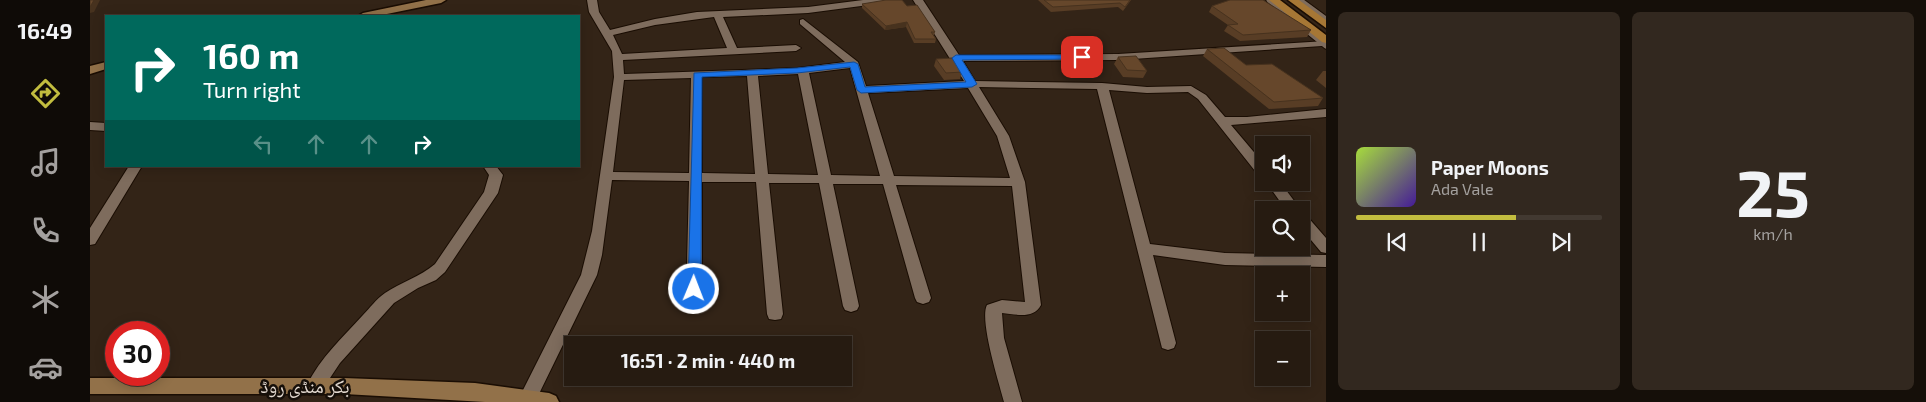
<!DOCTYPE html>
<html lang="en">
<head>
<meta charset="utf-8">
<style>
  :root { --surface:#261b11; --page:#32281f; --text:#f1f3f6; --muted:#a4a19f; --line:#423931; --accent:#c2bd3f }
  body { margin:0; font-family:"Exo 2","Noto Naskh Arabic",sans-serif; background:var(--page); color:var(--text); height:100vh; display:flex; flex-direction:column; font-size:19px; white-space:nowrap }
  * { box-sizing:border-box; margin:0 }
  p { font-size:16px; color:var(--muted) }
  .icon { flex:none; width:28px; height:28px; fill:none; stroke:currentColor; stroke-width:2; stroke-linecap:round; stroke-linejoin:round }
  .map { position:relative; flex:1; overflow:hidden }
  .details { display:flex; flex-direction:column; gap:12px; padding:12px; background:#150f09; width:600px }
  .details>* { flex:none }
  .top-card { position:absolute; left:15px; top:15px; width:475px; height:152px; border-radius:0px; box-shadow:0 2px 12px #0003,0 0 0 1px var(--line); background:#00695c; color:#fff; overflow:hidden }
  .fabs { position:absolute; left:1165px; top:136px; display:grid; gap:10px }
  .fabs a { display:grid; place-items:center; width:55px; height:55px; border-radius:0px; background:var(--surface); box-shadow:0 2px 12px #0003,0 0 0 1px var(--line); font-size:25px }
  .speed { position:absolute; left:15px; top:321px; display:flex; gap:10px; font-size:25px; font-weight:700; text-align:center }
  .speed>* { display:grid; place-content:center; width:65px; height:65px; border-radius:50%; background:var(--surface); box-shadow:0 2px 12px #0003,0 0 0 1px var(--line); line-height:1 }
  .speed .limit { border:8px solid #d22; background:#fff; color:#111 }
  .pin { position:absolute; display:grid; place-items:center; width:42px; height:42px; color:#fff; margin:-21px; border-radius:10px; box-shadow:0 2px 8px #0006 }
  .me { position:absolute; width:55px; margin:-28px; rotate:1deg; stroke-linejoin:round; filter:drop-shadow(0 0 4px #0008) }
  .turn { display:flex; align-items:center; gap:18px; height:105px; padding:0 15px; font-size:22px }
  .turn .icon { width:65px; height:65px; stroke-width:2.5 }
  .turn b { display:block; font-size:35px; line-height:42px }
  .lanes { display:flex; align-items:center; height:48px; padding:0 15px; background:#0003; justify-content:center; gap:25px; direction:ltr }
  .lanes .off { opacity:.35 }
  .details .card { flex:1; display:flex; flex-direction:column; justify-content:center; gap:8px; min-width:0; padding:0 18px; border-radius:8px; background:var(--page) }
  .details .dial { align-items:center; gap:0 }
  .dial b { font-size:65px; line-height:1 }
  .song { display:flex; align-items:center; gap:15px }
  .cover { width:60px; height:60px; border-radius:8px; background:linear-gradient(135deg,hsl(80 70% 55%),hsl(260 70% 35%)) }
  .played { height:5px; border-radius:2px; background:linear-gradient(90deg,var(--accent) 65%,var(--line) 65%) }
  .keys { display:flex; justify-content:space-around; direction:ltr }
  .details .tiles { flex:1; display:grid; gap:12px; grid-template-columns:repeat(2,1fr) }
  .trip { position:absolute; left:474px; top:336px; width:288px; height:50px; border-radius:0px; background:var(--surface); box-shadow:0 2px 12px #0003,0 0 0 1px var(--line); font-weight:700; line-height:50px; text-align:center }
  main { display:flex; flex:1; min-height:0 }
  .menu { display:flex; flex-direction:column; width:90px; justify-content:space-around; align-items:center; background:#0f0b07; color:var(--muted) }
  .menu .icon { width:35px; height:35px }
  .menu .selected { color:var(--accent) }
  .menu b { font-size:22px; color:var(--text) }
  .map>svg:first-child { display:block }
  .lines { fill:none; stroke-linecap:round; stroke-linejoin:round }
  .lane-casing { stroke:#1a0d03; stroke-width:7 }
  .street-casing { stroke:#1a0d03; stroke-width:2 }
  .secondary-casing { stroke:#1a0d03; stroke-width:3 }
  .primary-casing { stroke:#1a0d03; stroke-width:3 }
  .lane { stroke:#7e6c5d; stroke-width:5 }
  .street { fill:#7e6c5d; fill-rule:evenodd }
  .secondary { fill:#927149; fill-rule:evenodd }
  .primary { fill:#a67735; fill-rule:evenodd }
  .wall { fill:#583d25 }
  .shaded-wall { fill:#47321e }
  .building { fill:#66472b; stroke:#47321e }
  .route { fill:#1a73e8; stroke:#114b97 }
  .labels { text-anchor:middle; stroke-width:5; stroke-linejoin:round; paint-order:stroke }
  .near-street-label { font-size:19px; fill:#e3d9d0; stroke:#160f09 }
</style>
</head>
<body>
<main>
<nav class="menu">
<b>16:49</b>
<svg class="icon selected" aria-label="directions" viewBox="0 0 24 24"><path d="M12 3l9 9-9 9-9-9zM9 14v-3h6M13 9l2 2-2 2"/></svg>
<svg class="icon" aria-label="music" viewBox="0 0 24 24"><path d="M9 18V5l10-2v13"/><circle cx="6" cy="18" r="3"/><circle cx="16" cy="16" r="3"/></svg>
<svg class="icon" aria-label="phone" viewBox="0 0 24 24"><path d="M5 4h4l2 5-3 2q2 4 5 5l2-3 5 2v4C11 20 4 13 5 4z"/></svg>
<svg class="icon" aria-label="climate" viewBox="0 0 24 24"><path d="M12 3v18M4 7l16 10M4 17L20 7"/></svg>
<svg class="icon" aria-label="car" viewBox="0 0 24 24"><path d="M5 17H2v-5l4-1 3-4h7l3 4 3 1v5h-3M9 17h6M6 11h13"/><circle cx="7" cy="17" r="2"/><circle cx="17" cy="17" r="2"/></svg>
</nav>
<div class="map">
<svg width="1236" height="402" viewBox="0 0 1236 402">
  <rect width="100%" height="100%" fill="#332417"/>
  <g class="lines">
    <g class="lane-casing">
      <path id="lane" d="M1179,0L1236,46
        M1210,0L1236,19"/>
    </g>
    <g class="street-casing">
      <path id="street" d="M497,0H507L509,12L520,30L565,19L607,12L718,7L773,0H799L794,3L718,13L633,17L647,48L706,45L711,48L706,51L533,60L534,74L707,68L755,62L710,24V20L713,19L768,62L776,86L874,81L823,0H833L869,55L1028,54L1236,41V45L1232,46L1028,60L873,61L885,81L1012,83L1057,87L1101,86L1116,95L1135,117H1157L1236,109V117L1141,125L1174,164V177L1169,176L1108,99L1098,92L1057,93L1019,90L1060,244L1135,253L1236,255V267L1135,265L1063,255L1086,343L1084,348L1078,350L1072,348L1007,89L889,87L919,136L935,182L951,305C943,320 925,314 912,313L914,338L932,402H914C909,383 889,320 897,305L912,300L935,302L922,186L806,185L841,298L839,302L833,304L827,302L825,298L793,184H743L769,306L767,310L761,312L755,310L753,306L729,183H679L693,314L691,319L685,320L679,319L677,314L666,182H612V307L610,311L604,313L598,311L596,307L599,181L522,180L512,255L507,275L445,402H431L429,398L432,392L491,275L502,231L524,77L522,51L499,12ZM624,17L637,48L532,54L523,35L565,25ZM760,68L790,176L741,175L719,73ZM708,74L728,175L678,174L668,76ZM657,76L665,174L612,173V77ZM601,78L599,173L523,172L534,80ZM878,88L907,136L920,178L804,176L778,93Z
        M0,122L16,123V131L0,130Z
        M39,166H52L5,244L0,245V228Z
        M393,166H406L413,175L408,193L355,272L346,280L328,288L304,303L250,363L232,390L226,393L220,390L217,385C230,358 253,337 273,315C280,308 286,299 295,293C311,282 330,277 345,264L394,192L399,175Z
        M1176,182H1190L1211,210H1196Z
        M1211,213L1216,215L1236,238V253L1231,252L1211,228Z"/>
    </g>
    <g class="secondary-casing">
      <path id="secondary" d="M336,0H356L351,3L287,16H268L273,13Z
        M16,62V69L0,74V66Z
        M0,378H254L385,383L459,393L466,396L469,402H395L254,394H0Z"/>
    </g>
    <g class="primary-casing">
      <path id="primary" d="M1179,0H1190L1236,35V43L1232,42Z
        M1198,0H1209L1236,20V28Z"/>
    </g>
    <use href="#lane" class="lane"/>
    <use href="#street" class="street"/>
    <use href="#secondary" class="secondary"/>
    <use href="#primary" class="primary"/>
  </g>
  <path class="wall" d="M948,0H1041L1033,11L1028,7L961,12Z
    M772,4L817,6L845,32L844,36L846,39L845,43H824L816,27L795,30L772,8Z
    M1122,6L1221,30L1217,37L1150,41L1134,31L1138,25L1119,12Z
    M1117,49L1156,65L1233,98L1228,106L1179,109L1113,56Z
    M1028,57L1057,71L1053,78L1033,77L1024,64Z
    M846,59L872,72L870,79L854,80L844,66Z
    M1233,71H1236V88L1226,80Z"/>
  <path class="shaded-wall" d="M4,0H10L4,12L0,13V7Z
    M817,22L816,27L795,30L796,26Z"/>
  <path class="building" d="M0,0H4L0,7Z
    M796,0H812L817,6L827,5L845,32H841L846,39H825L817,22L796,26L772,4Z
    M954,0H1040L1035,7L1030,3L963,7Z
    M1140,0H1173L1221,30L1153,35L1138,25L1148,24L1122,6Z
    M1134,48L1156,65L1182,64L1233,98L1184,102L1117,49Z
    M1046,56L1057,71L1037,70L1028,57Z
    M862,58L872,72L856,73L846,59Z"/>
  <path class="route" d="M992,55L995,56V59L872,60L887,84L882,87L771,93L767,90L760,67L707,73L612,77L611,289L609,292H600L598,289L604,73L707,68L764,62L768,64L775,87L876,82L862,58L866,55Z"/>
  <g class="labels">
    <g class="near-street-label">
      <text x="215" y="393">بکر منڈی روڈ</text>
    </g>
  </g>
</svg>
<div class="fabs">
<a><svg class="icon" aria-label="sound" viewBox="0 0 24 24"><path d="M4 9h4l5-4v14l-5-4H4zM17 9q2 3 0 6"/></svg></a>
<a><svg class="icon" aria-label="search" viewBox="0 0 24 24"><circle cx="10" cy="10" r="6"/><path d="M15 15l6 6"/></svg></a>
<a>+</a>
<a>−</a>
</div>
<div class="speed"><div class="limit">30</div></div>
<div class="pin" style="left:992px;top:57px;background:#d93025"><svg class="icon" aria-label="arrive" viewBox="0 0 24 24"><path d="M6 21V4h12l-3 4 3 4H6"/></svg></div>
<svg class="me" style="left:604px;top:289px" viewBox="-20 -20 40 40"><circle r="17" fill="#1a73e8" stroke="#fff" stroke-width="3"/><path d="M0-11L8 9 0 5-8 9z" fill="#fff"/></svg>
<div class="trip">16:51 · 2 min · 440 m</div>
<div class="top-card">
<div class="turn"><svg class="icon" aria-label="right" viewBox="0 0 24 24"><path d="M7 20v-9h11M14 6l5 5-5 5"/></svg><div><b>160 m</b>Turn right</div></div>
<div class="lanes"><svg class="icon off" aria-label="left" viewBox="0 0 24 24"><path d="M17 20v-9H6M10 6l-5 5 5 5"/></svg><svg class="icon off" aria-label="ahead" viewBox="0 0 24 24"><path d="M12 20V5M6 11l6-6 6 6"/></svg><svg class="icon off" aria-label="ahead" viewBox="0 0 24 24"><path d="M12 20V5M6 11l6-6 6 6"/></svg><svg class="icon" aria-label="right" viewBox="0 0 24 24"><path d="M7 20v-9h11M14 6l5 5-5 5"/></svg></div>
</div>
</div>
<section class="details">
<div class="tiles">
<div class="card">
<div class="song"><i class="cover"></i><div><b>Paper Moons</b><p>Ada Vale</p></div></div>
<div class="played"></div>
<div class="keys"><svg class="icon" aria-label="previous" viewBox="0 0 24 24"><path d="M18 5L8 12l10 7zM5 5v14"/></svg><svg class="icon" aria-label="pause" viewBox="0 0 24 24"><path d="M8 5v14M16 5v14"/></svg><svg class="icon" aria-label="next" viewBox="0 0 24 24"><path d="M6 5l10 7-10 7zM19 5v14"/></svg></div>
</div>
<div class="card dial"><b>25</b><p>km/h</p></div>
</div>
</section>
</main>
</body>
</html>
